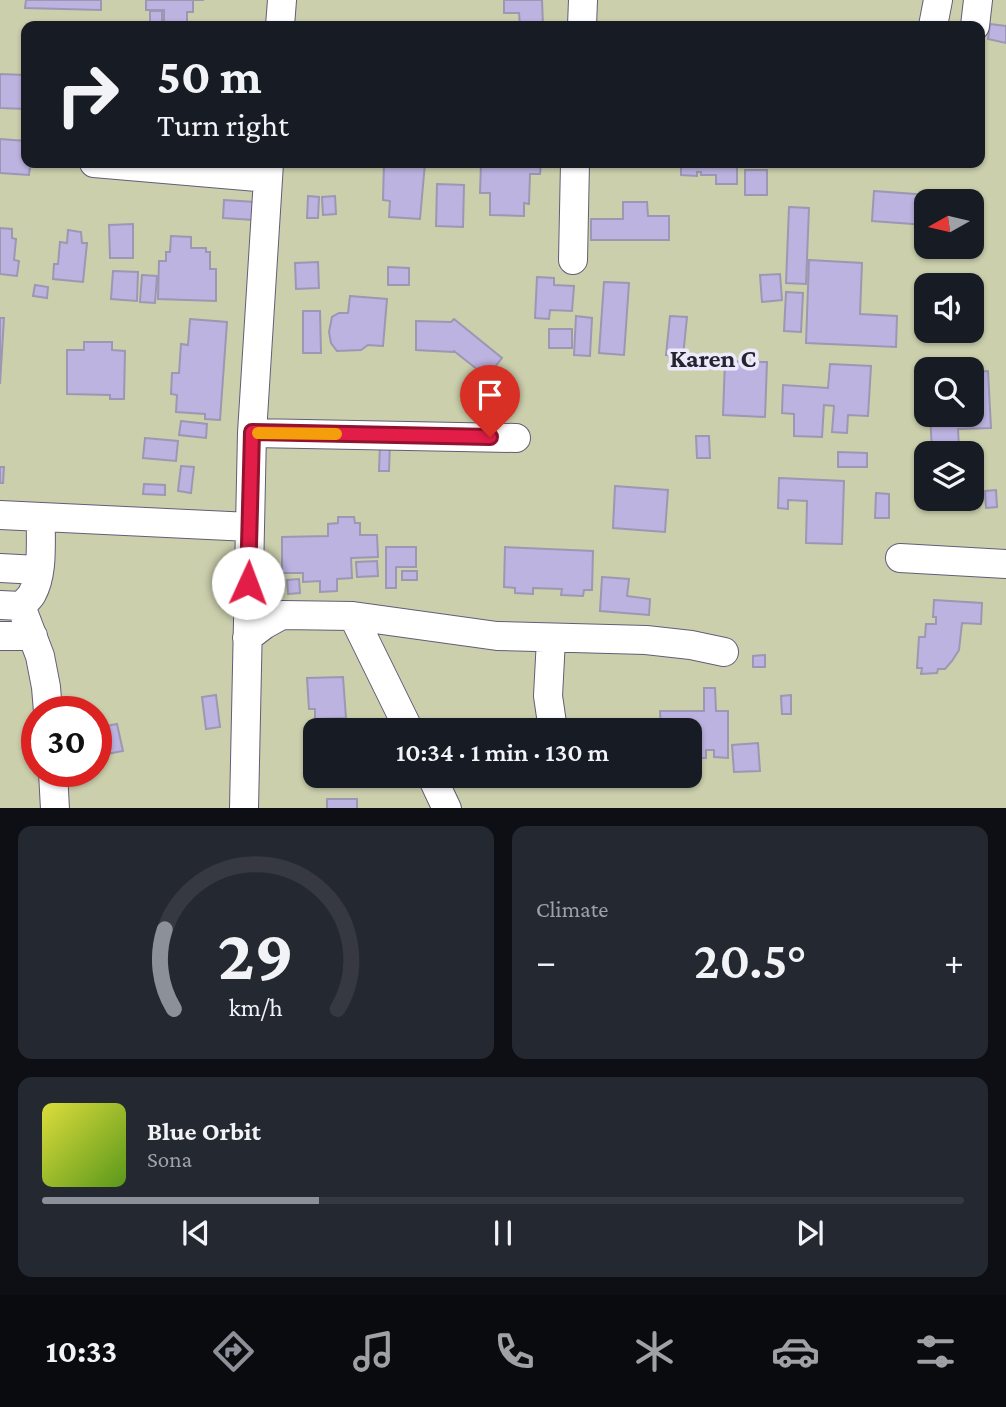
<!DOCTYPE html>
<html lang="en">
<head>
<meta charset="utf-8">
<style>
  :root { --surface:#171b24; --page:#242831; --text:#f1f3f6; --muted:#9ea1a6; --line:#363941; --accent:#8c9099 }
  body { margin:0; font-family:"Crimson Pro",serif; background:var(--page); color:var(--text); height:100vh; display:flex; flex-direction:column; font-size:26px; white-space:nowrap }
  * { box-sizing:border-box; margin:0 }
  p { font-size:23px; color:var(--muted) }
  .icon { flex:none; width:38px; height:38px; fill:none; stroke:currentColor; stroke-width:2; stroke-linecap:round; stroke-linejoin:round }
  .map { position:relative; height:808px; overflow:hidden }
  .side { display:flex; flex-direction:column; gap:18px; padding:18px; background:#0d0f14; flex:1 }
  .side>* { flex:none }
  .guide { position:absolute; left:21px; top:21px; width:964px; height:147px; border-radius:14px; box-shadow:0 2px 5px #0004; background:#171b24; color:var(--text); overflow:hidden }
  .needle { width:46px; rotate:262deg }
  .buttons { position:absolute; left:914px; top:189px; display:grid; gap:14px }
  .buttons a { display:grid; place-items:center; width:70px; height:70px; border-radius:14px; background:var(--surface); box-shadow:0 2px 5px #0004; font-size:35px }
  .speed { position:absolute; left:21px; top:696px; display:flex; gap:14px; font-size:35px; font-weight:700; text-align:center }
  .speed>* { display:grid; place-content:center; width:91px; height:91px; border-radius:50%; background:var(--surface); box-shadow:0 2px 5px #0004; line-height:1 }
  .speed .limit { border:10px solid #d22; background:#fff; color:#111 }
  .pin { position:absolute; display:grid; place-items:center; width:60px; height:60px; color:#fff; margin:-72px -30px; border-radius:50% 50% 50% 0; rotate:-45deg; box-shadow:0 0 7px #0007 }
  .pin .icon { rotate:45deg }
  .me { position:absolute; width:77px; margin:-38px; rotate:2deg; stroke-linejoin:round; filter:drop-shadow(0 0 5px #0008) }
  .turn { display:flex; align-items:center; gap:24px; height:147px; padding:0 21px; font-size:32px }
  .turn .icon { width:91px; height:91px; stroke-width:2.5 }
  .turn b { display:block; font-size:49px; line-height:60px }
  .big { font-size:52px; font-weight:600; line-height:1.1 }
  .side .widget { flex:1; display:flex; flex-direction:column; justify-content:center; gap:10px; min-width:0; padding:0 24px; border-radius:14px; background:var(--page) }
  .side .dial { align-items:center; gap:0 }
  .dial svg { height:182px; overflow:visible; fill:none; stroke:var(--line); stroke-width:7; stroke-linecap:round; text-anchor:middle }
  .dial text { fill:var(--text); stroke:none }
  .song { display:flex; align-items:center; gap:21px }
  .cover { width:84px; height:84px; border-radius:10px; background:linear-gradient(135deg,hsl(60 70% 55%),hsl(90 70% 35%)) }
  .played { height:7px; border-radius:4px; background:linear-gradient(90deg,var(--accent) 30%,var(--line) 30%) }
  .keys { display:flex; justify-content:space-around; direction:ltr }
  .heat { display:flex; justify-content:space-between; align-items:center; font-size:38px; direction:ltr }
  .side .tiles { flex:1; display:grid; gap:18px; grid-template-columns:1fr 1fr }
  .widget:last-child { grid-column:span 2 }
  .trip { position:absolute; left:303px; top:718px; width:399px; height:70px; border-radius:14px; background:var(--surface); box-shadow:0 2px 5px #0004; font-weight:600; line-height:70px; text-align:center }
  .menu { display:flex; height:112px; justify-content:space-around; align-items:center; background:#090b0e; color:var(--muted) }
  .menu .icon { width:49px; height:49px }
  .menu .on { color:var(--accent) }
  .menu b { font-size:32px; color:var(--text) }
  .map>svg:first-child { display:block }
  .green { fill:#cbcfac; fill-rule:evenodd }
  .building { fill:#bcb3e0; stroke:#9c97b3; stroke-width:2 }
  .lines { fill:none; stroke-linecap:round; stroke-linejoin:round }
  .minor-casing { stroke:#635d77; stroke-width:30 }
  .minor { stroke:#fff; stroke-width:28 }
  .route-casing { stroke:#92132f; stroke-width:18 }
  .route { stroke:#e11d48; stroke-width:12 }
  .slow { stroke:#f59e0b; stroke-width:12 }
  .labels { text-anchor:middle; stroke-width:7; stroke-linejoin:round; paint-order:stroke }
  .district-label { font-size:26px; font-weight:bold; fill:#25232e; stroke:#ede9fc }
</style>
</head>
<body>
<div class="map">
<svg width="1006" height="809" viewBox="0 0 1006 809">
  <rect width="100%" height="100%" fill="#e0daf8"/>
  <path class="green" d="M0,0H1006V808H0ZM26,26H980V163H26ZM926,201H971V247H926ZM926,285H971V331H926ZM926,369H971V415H926ZM926,453H971V499H926ZM37,712H96V772H37ZM315,730H690V775H315Z"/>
  <path class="building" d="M26,0H101V10L25,8Z
    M146,0H204H193V12H187V26H164V10H146Z
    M504,0H542L543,26H520L519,13H504Z
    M150,11H162V23L150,22Z
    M990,24L1006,26V43L988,39Z
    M0,74L26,75V109L0,108Z
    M0,139L26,141V163H33V167H30L29,175L0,173Z
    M384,163H425L420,219L389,217L390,201L383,200Z
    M481,163H541L540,174H530L529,204L524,203V216L490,215V193H480Z
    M681,163H737V184H716V175H701V172H697V176L681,175Z
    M745,170H767V195H745Z
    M437,184L464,185L463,227L436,226Z
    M874,191L929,195V201H926V225L872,221Z
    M308,196L319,197L318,218H307Z
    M335,196L336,214L323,215L322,197Z
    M224,200L255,202L254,220L223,218Z
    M623,202H647L648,216H669V240H591V219H623Z
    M789,207L809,208L806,284L786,283Z
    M133,224V258H110L109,225Z
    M0,228L12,229V238L16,239L14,260L19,261L17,276L0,274Z
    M68,230L81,232L82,243H87L83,282L53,279L54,264H58L60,242L67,243Z
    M171,236L191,237V248H206V252H210V269H216V301L158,299L159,261H166V252H170Z
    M809,260L862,263L860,314L897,316L896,347L806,343Z
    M318,262L319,288L296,289L295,263Z
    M388,267L409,268V285H388Z
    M113,271L138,272L137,301L111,299Z
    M780,274L782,300L762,302L760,275Z
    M142,275L157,276L155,303L140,302Z
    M537,277L554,278V285L574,286L572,311L550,310L549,319L535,318Z
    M604,282L629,283L624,355L599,353Z
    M35,285L48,287L47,298L33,296Z
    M786,292L803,293L801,332L784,331Z
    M350,296L387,299L383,346L368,345L361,350L337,351L331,343L329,332L332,317L339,313H348Z
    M303,311H320L321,353H303Z
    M576,316L592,318L590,356L574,355Z
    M670,316L687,317L683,356L666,355Z
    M0,318H4L0,384Z
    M190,319L227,322L220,420L205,419V414L176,412L177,395L171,394L172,373H179L181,344L188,345Z
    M454,319L502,358L487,377L454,351L453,352L416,350V321L451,322Z
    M549,329H572V348H549Z
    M84,342H112V350L125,351L124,399H110V395L67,394V350H84Z
    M725,361L767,362L765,417L723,415Z
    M830,364L871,366L868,416L848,415L847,433L832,432L834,406L824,405L822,437L794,436V414L782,413L783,385L828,388Z
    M988,371L991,428L958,429L959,449L932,451L930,415H971V372Z
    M181,421L207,424L206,438L179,435Z
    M696,436H709L710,458H697Z
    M145,438L178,441L176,461L143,458Z
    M380,443H390L389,471H379Z
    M838,452L867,453V467H838Z
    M181,466L194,467L191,493L178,491Z
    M0,467H4L3,483H0Z
    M779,478L844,481L842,544L806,543L807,501L788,500V509L778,508Z
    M144,484L165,485V495L143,494Z
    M615,486L668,490L665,532L613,528Z
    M996,490L997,507L986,508L985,491Z
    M876,493L889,494V518H875Z
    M338,517H354L355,523H360V535H377L378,557L351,558L352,578L337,579V591L320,592V581L303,582V573H282V537L328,536V524L338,523Z
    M386,547H416V567H396V588H386Z
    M505,547L593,551L592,590H584L583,596L561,595L562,589L533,588V594L515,593V588L504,587Z
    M377,561L378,576L357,577L356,562Z
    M402,571H417V580H402Z
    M602,577L629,579L627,596L650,599L649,615L600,611Z
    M299,579L300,593L288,594L287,580Z
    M934,600L982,603L981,624L962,623L959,650L952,661L945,669H938L937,673L921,674L922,668H917L919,637H925L926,624H936V617H933Z
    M765,655V667H753V656Z
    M343,677L346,718L315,719V709H309L307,678Z
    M704,688H715L716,711H728V758L714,757V750H706V758H693L692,750H690V730H661L660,711H704Z
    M216,695L220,727L206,729L202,697Z
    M791,695V714H782L781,696Z
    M117,724L123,751L96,756V728Z
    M758,743L760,771L734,772L732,745Z
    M327,799H357V809H327Z"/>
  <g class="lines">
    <g class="minor-casing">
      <path id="minor" d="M280,26L282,0
        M582,26L583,0
        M933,26L938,0
        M975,26L978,0
        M94,163L268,178
        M573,260L575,163
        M252,433L516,438
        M0,515L250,527
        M900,558L1006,564
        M0,568L38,570
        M0,605L21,606C25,602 29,599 32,594C44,572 40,541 41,517
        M21,606L40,656L46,687L48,712
        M353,616L409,730
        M0,636H33
        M247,638L264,625L282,615L353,616L497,636L646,640L691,645L724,652
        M551,639L548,696L553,730
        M53,772L55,809
        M431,775L447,809
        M244,809L252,433L269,163"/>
    </g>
    <use href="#minor" class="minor"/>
  </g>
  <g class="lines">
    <g class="route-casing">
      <path id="route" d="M248,583L252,432L490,437"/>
    </g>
    <use href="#route" class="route"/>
    <path class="slow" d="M258,433L336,434"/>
  </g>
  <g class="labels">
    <g class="district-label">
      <text x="713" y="367">Karen C</text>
    </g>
  </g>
</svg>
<div class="buttons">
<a><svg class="needle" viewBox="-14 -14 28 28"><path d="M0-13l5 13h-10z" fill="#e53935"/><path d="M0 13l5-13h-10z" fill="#9ea1a6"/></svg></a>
<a><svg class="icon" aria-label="sound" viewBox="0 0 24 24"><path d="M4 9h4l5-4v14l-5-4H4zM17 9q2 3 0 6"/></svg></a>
<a><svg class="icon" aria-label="search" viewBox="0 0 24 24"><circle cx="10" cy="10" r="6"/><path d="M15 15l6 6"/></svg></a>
<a><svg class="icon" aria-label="layers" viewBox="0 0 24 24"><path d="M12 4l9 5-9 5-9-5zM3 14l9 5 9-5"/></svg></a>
</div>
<div class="speed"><div class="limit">30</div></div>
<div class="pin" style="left:490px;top:437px;background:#d93025"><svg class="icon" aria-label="arrive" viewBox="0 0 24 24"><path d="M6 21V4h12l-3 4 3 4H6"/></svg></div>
<svg class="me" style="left:248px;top:583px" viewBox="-20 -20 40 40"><circle r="19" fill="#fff"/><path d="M0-13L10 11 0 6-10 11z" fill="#e11d48"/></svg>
<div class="trip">10:34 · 1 min · 130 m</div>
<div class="guide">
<div class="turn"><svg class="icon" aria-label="right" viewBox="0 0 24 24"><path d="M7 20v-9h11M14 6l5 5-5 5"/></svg><div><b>50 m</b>Turn right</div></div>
</div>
</div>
<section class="side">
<div class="tiles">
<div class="widget dial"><svg viewBox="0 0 100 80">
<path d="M14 69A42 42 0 1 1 86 69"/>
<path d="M14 69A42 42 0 0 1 10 34" stroke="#8c9099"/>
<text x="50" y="56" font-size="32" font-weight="700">29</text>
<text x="50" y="72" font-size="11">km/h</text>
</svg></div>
<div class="widget"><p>Climate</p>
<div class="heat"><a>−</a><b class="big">20.5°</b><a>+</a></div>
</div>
<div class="widget">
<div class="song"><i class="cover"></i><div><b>Blue Orbit</b><p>Sona</p></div></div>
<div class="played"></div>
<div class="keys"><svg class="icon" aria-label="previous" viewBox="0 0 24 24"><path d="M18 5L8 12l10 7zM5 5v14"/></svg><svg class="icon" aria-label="pause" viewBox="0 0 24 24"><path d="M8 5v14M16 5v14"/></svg><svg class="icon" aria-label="next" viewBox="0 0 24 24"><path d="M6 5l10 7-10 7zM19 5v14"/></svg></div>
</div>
</div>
</section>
<nav class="menu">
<b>10:33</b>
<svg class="icon on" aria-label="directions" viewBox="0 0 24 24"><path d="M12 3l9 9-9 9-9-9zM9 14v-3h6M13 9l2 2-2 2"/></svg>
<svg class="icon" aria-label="music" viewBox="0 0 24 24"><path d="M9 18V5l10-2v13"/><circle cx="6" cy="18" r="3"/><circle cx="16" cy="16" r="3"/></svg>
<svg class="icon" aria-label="phone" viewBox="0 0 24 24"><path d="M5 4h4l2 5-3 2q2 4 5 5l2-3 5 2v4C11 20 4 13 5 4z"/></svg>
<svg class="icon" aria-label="climate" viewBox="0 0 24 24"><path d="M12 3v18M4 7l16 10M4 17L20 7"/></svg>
<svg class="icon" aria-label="car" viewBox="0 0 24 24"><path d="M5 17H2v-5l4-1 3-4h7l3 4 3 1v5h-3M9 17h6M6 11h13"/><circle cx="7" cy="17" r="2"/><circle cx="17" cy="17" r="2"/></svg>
<svg class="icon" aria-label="filters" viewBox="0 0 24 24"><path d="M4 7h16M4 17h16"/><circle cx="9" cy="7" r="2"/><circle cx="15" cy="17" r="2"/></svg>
</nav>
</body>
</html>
